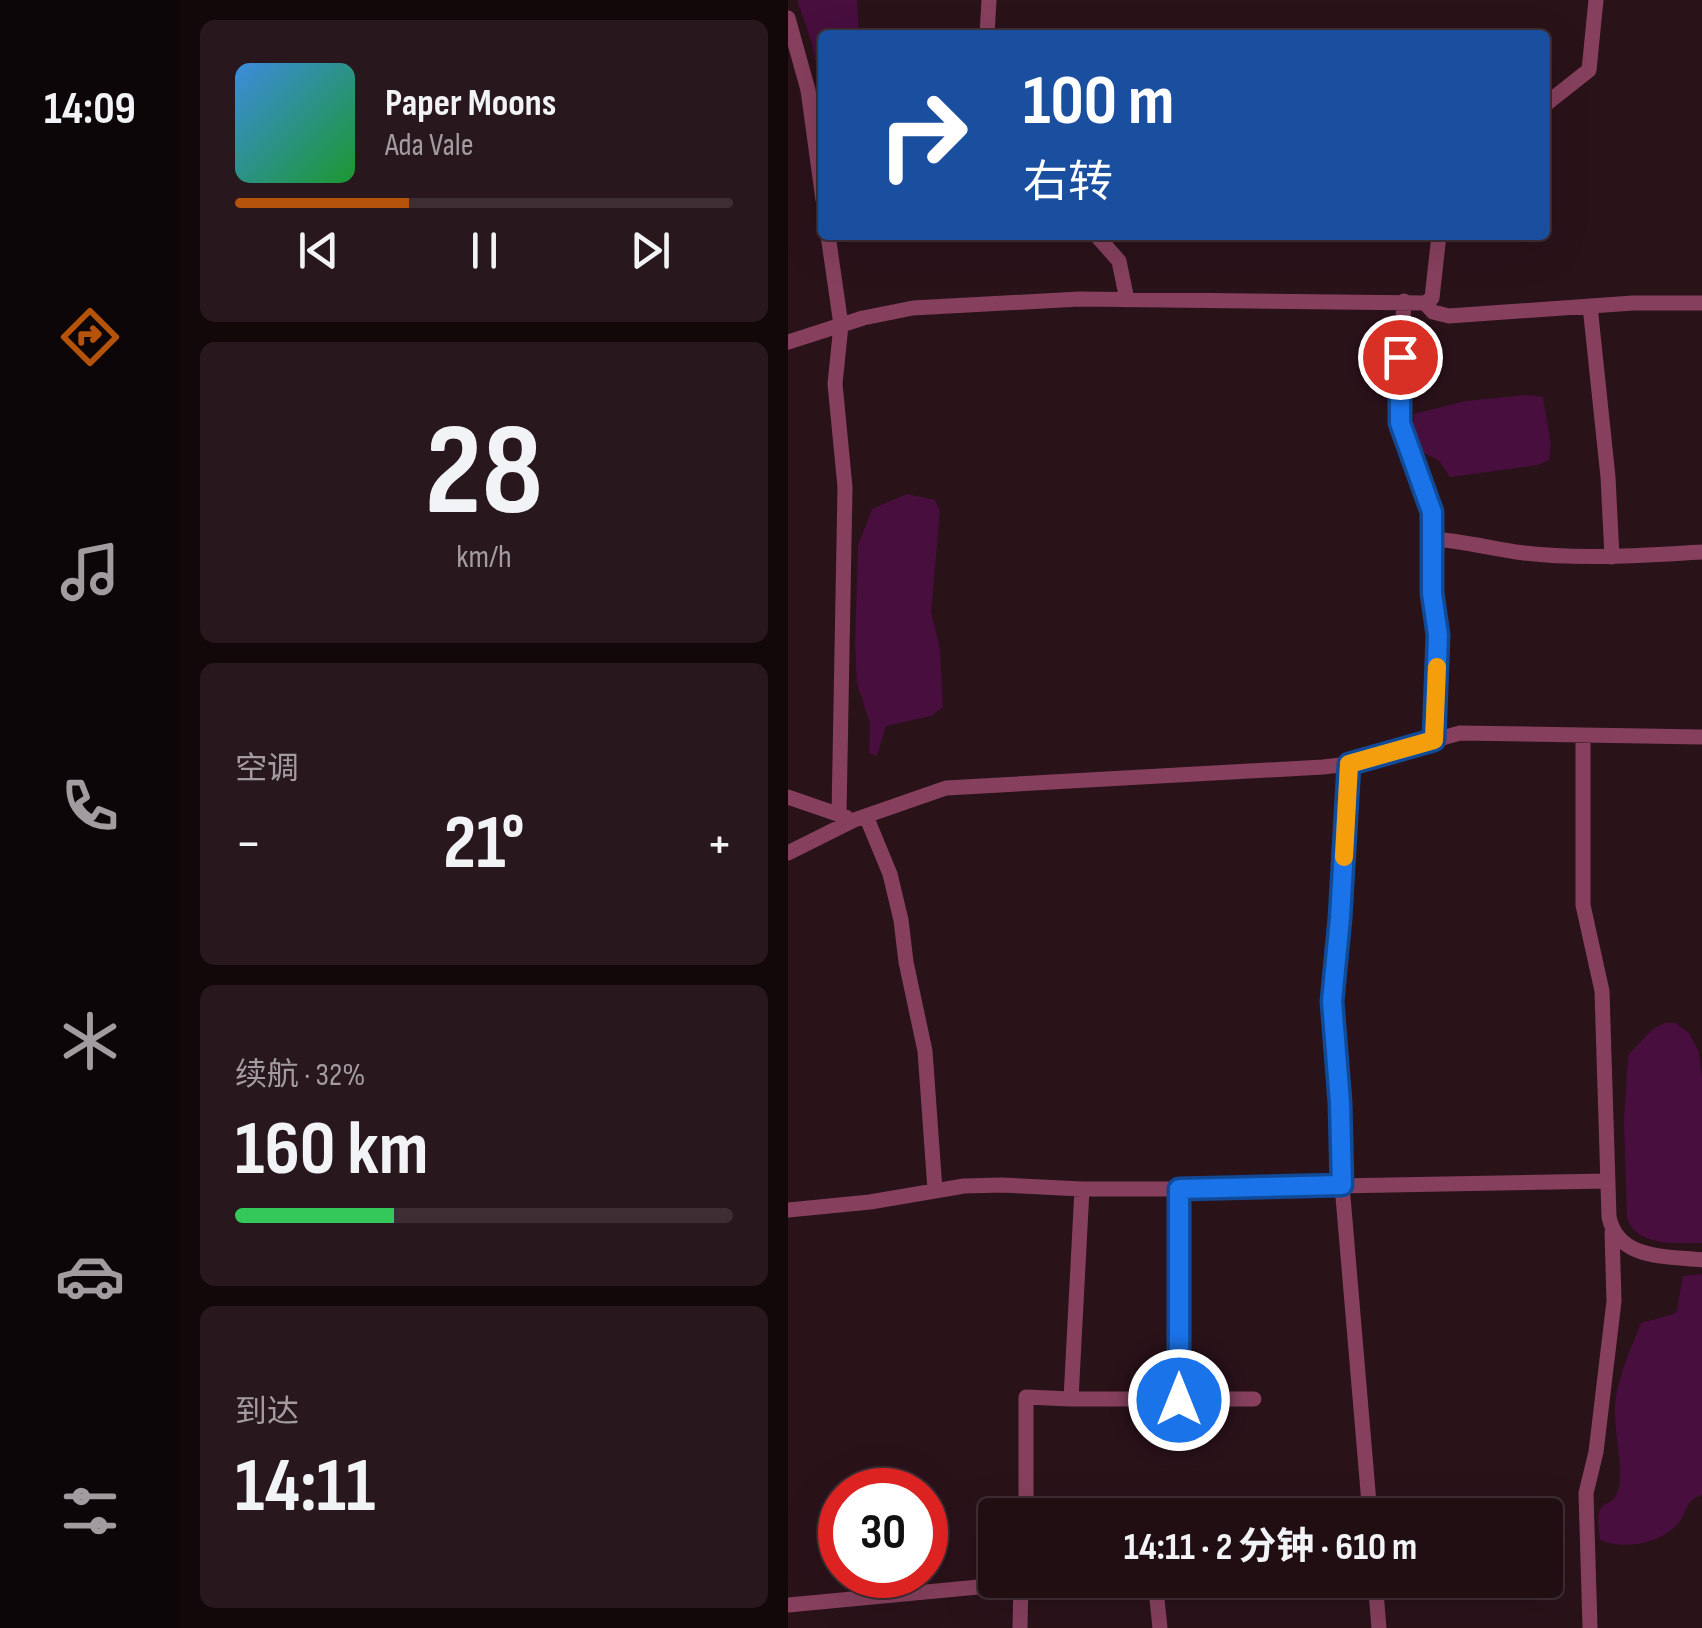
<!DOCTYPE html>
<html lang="zh">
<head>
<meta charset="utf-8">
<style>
  :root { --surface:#200e13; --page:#28171c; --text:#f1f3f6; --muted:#a29ca0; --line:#3d2e33; --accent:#b45309 }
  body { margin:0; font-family:"Sofia Sans Condensed","Noto Sans SC",sans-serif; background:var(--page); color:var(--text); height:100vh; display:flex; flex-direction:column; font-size:38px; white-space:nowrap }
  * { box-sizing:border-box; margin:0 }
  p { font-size:32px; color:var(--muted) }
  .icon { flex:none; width:55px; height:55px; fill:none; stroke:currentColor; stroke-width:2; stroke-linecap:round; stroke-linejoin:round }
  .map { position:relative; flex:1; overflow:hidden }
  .panel { display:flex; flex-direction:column; gap:20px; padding:20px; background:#12080a; width:608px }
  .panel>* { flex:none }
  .top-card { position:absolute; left:30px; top:30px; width:732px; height:210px; border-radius:10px; box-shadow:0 10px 40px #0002,0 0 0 2px var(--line); background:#1a4fa0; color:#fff; overflow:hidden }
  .speed { position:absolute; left:30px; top:1468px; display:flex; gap:20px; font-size:50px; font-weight:700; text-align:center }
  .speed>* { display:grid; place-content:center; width:130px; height:130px; border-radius:50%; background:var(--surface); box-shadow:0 10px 40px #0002,0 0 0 2px var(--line); line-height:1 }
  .speed .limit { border:15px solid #d22; background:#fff; color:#111 }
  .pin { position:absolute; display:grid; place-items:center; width:85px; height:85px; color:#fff; margin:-42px; border:5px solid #fff; border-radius:50%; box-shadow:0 2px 10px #0007 }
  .me { position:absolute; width:110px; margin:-55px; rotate:0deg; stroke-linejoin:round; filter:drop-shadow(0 0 8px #0008) }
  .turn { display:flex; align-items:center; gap:35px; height:210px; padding:0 40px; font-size:45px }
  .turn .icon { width:130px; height:130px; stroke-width:2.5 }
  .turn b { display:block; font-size:70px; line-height:85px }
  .big { font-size:75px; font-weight:700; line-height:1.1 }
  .panel .widget { flex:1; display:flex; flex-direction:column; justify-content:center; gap:15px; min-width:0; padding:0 35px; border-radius:15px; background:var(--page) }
  .panel .dial { align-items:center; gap:0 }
  .dial b { font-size:130px; line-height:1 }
  .song { display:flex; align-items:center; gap:30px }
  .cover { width:120px; height:120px; border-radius:15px; background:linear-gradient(135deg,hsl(210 70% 55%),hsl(130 70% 35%)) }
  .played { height:10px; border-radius:5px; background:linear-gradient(90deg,var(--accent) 35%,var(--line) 35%) }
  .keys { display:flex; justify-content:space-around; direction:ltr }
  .heat { display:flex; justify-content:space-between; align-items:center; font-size:55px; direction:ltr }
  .charge { height:15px; border-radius:8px; background:linear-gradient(90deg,#34c759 32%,var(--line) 0) }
  .trip { position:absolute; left:190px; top:1498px; width:585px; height:100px; border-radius:10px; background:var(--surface); box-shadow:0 10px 40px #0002,0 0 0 2px var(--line); font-weight:700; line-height:100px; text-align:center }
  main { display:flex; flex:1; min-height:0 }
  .dock { display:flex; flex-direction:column; width:180px; justify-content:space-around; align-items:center; background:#0d0608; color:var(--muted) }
  .dock .icon { width:70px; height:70px }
  .dock .active { color:var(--accent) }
  .dock b { font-size:45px; color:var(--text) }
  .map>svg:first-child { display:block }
  .water { fill:#470e3e }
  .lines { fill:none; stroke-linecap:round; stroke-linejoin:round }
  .minor { stroke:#86405e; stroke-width:15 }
  .route-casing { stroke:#114b97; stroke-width:25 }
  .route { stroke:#1a73e8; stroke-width:18 }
  .slow { stroke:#f59e0b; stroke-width:18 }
</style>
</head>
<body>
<main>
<nav class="dock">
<b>14:09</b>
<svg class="icon active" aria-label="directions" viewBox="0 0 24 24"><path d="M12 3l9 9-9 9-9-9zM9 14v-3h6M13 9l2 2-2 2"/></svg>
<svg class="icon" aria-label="music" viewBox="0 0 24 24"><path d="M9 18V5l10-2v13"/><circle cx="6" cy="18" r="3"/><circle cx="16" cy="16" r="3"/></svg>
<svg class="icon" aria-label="phone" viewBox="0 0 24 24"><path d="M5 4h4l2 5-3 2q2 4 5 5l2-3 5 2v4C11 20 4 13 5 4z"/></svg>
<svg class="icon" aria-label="climate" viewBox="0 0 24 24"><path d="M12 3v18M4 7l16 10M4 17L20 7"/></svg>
<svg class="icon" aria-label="car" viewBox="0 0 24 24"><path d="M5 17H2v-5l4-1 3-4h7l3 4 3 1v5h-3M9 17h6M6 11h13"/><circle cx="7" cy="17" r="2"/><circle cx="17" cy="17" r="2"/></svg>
<svg class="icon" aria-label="filters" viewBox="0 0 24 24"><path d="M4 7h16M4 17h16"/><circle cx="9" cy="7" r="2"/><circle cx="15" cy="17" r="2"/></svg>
</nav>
<section class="panel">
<div class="widget">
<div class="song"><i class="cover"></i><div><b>Paper Moons</b><p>Ada Vale</p></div></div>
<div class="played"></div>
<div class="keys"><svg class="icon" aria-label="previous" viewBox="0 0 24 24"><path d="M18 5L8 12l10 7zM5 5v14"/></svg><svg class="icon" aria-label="pause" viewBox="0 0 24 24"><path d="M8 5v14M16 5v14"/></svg><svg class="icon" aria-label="next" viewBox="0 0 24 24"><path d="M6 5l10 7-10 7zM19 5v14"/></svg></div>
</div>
<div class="widget dial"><b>28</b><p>km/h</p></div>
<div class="widget"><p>空调</p>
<div class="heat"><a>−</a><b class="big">21°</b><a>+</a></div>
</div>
<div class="widget"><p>续航 · 32%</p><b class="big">160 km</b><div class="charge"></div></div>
<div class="widget"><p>到达</p><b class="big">14:11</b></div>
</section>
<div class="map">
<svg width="915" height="1628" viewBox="0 0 915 1628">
  <rect width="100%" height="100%" fill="#2a1219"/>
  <path class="water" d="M9,0H69L71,35H35V100L24,43Z
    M737,395L755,397L763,445L761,460L750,465L662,477L651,461L631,450L624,429L626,414L678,401Z
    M119,494L147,500L152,511L143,612L152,649L155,707L143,716L98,726L89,756L81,753L82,723L69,684L67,645L70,545L84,509Z
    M877,1023H887L901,1033L911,1052L915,1087L914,1243C890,1243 848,1247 839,1218L836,1120L840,1055L866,1028Z
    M914,1274V1495C901,1499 900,1506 894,1518C879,1543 837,1551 812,1540C804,1489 825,1515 831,1487C835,1468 827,1435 827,1415C826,1384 842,1351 853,1323L886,1314L889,1310L895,1276Z"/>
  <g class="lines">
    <path class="minor" d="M0,18L20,90L35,200
      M199,35L201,0
      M758,104L801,70L808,0
      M40,235L53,325L47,384L57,487L51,815
      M308,235L331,261L339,300
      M616,301L610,410L644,512V593L650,635L646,740
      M637,303L645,312L661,316L845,303H915
      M802,306L820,477L824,557
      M0,342L75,318L125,308L292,299L637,303L644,298L651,235
      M645,539C676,541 705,549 736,553C796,560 855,555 915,552
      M795,735V905L814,991L821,1217C830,1260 878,1256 915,1260
      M561,764L553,917L544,1001L552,1103L554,1185L582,1515
      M0,797L58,817
      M78,816L102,874L113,920L118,962L137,1051L147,1190
      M0,853L66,820L158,788L535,767L561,764L672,733L915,737
      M391,1189V1400
      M0,1210L82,1202L176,1186L214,1185L294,1189H391L820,1181
      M283,1399H466
      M238,1515V1397L283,1399L294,1189
      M367,1580L372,1628
      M587,1580L591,1628
      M0,1605L232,1583
      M232,1628L233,1580
      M802,1628L798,1493L808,1452L826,1301L824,1232"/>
  </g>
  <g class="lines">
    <g class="route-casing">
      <path id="route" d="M391,1400V1189L554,1185L552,1103L544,1001L552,918L561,764L646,740L650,635L644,593V512L612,423V357"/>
    </g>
    <use href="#route" class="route"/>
    <path class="slow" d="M556,857L561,764L646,740L649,667"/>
  </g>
</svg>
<div class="speed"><div class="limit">30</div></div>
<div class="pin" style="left:612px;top:357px;background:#d93025"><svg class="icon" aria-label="arrive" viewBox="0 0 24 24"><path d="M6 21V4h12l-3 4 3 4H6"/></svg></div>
<svg class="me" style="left:391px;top:1400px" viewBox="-20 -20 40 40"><circle r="17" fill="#1a73e8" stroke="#fff" stroke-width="3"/><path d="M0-11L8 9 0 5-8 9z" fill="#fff"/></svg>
<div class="trip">14:11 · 2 分钟 · 610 m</div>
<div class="top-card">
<div class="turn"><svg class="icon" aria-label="right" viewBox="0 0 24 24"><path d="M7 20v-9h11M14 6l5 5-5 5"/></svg><div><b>100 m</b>右转</div></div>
</div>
</div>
</main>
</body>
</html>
